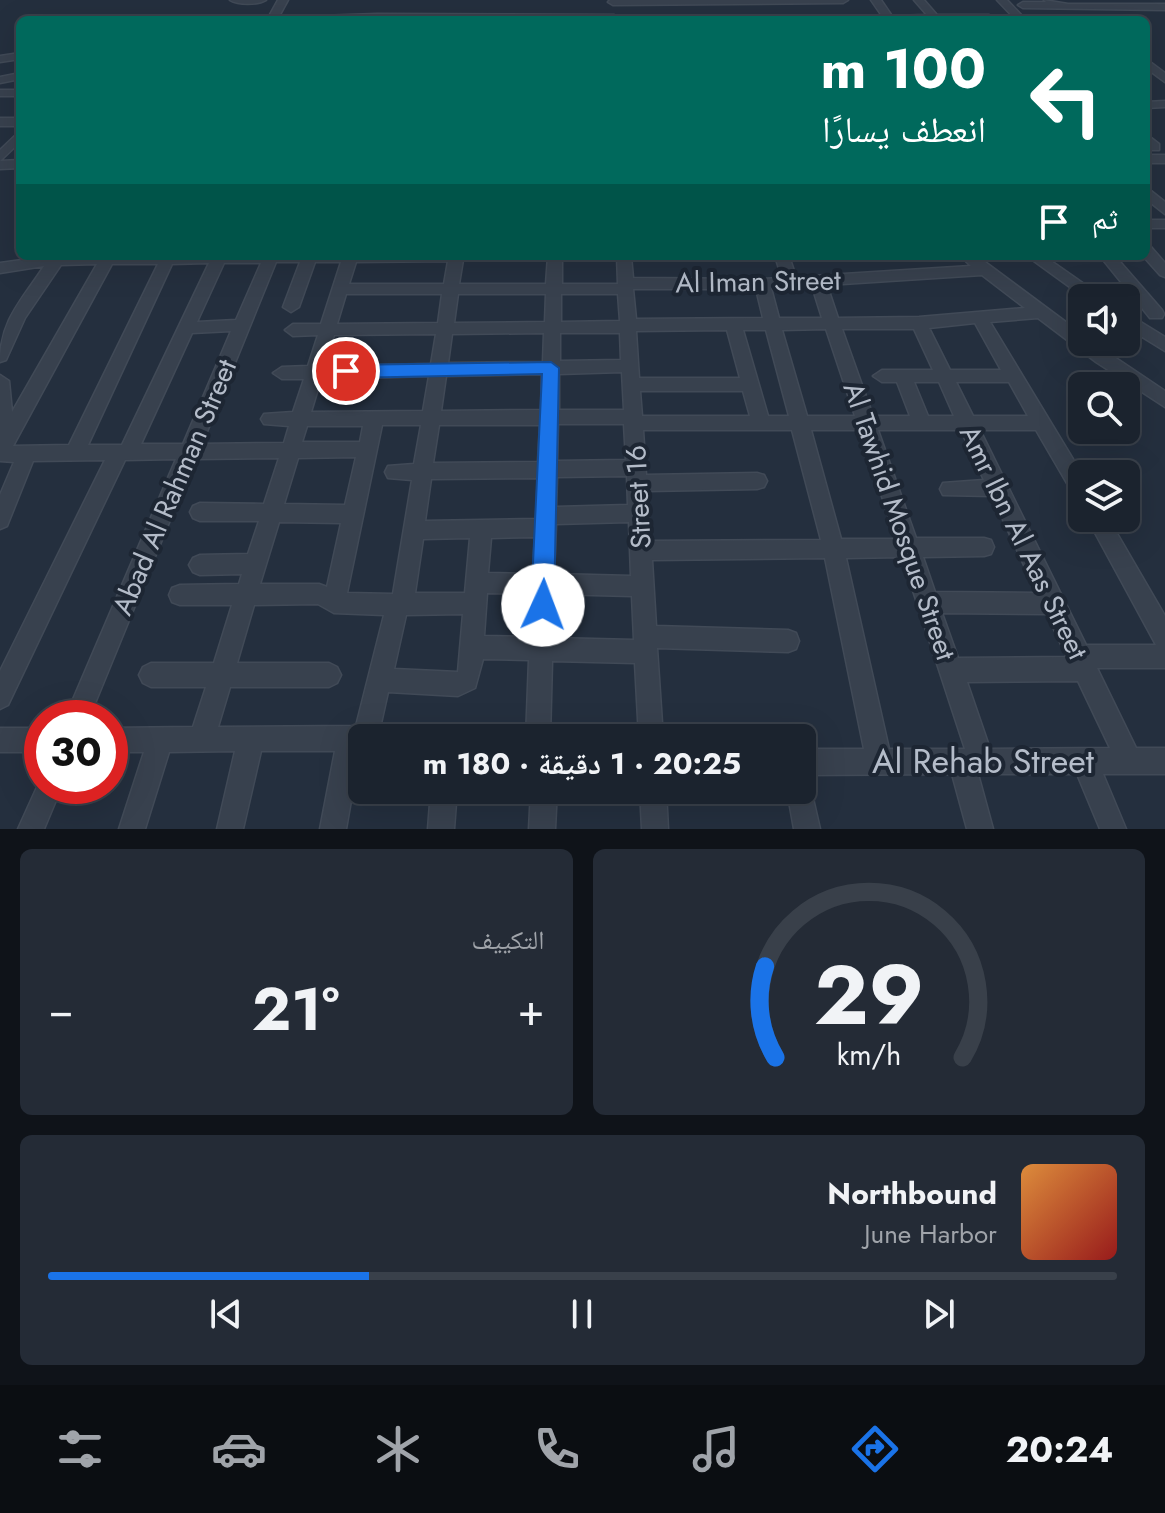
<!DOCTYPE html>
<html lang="ar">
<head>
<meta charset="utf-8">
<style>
  :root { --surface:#1b232e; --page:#242b36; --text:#f1f3f6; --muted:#a0a4aa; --line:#39404a; --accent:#1a73e8 }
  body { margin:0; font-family:Jost,"Noto Naskh Arabic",sans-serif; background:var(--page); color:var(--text); direction:rtl; height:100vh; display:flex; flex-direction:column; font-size:30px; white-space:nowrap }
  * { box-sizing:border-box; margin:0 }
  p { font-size:26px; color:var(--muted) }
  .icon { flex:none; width:44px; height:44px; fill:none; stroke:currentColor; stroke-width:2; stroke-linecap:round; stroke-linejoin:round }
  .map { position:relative; height:829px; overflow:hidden; direction:ltr }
  .side { display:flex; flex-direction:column; gap:20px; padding:20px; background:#0f1319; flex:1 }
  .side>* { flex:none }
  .top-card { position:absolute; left:16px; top:16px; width:1134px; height:244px; border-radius:12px; box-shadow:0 8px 32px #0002,0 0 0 2px var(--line); direction:rtl; background:#00695c; color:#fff; overflow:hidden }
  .fabs { position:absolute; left:1068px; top:284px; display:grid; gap:16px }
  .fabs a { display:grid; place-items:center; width:72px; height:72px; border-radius:12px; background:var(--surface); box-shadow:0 8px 32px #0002,0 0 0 2px var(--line); font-size:40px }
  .speed { position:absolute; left:24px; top:700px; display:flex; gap:16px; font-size:40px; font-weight:700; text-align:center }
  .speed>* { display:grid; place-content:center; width:104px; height:104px; border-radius:50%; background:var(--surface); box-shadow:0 8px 32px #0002,0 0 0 2px var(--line); line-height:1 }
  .speed .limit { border:12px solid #d22; background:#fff; color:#111 }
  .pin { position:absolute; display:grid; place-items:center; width:68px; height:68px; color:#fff; margin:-34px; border:4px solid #fff; border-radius:50%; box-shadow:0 2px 8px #0007 }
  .me { position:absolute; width:88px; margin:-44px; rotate:2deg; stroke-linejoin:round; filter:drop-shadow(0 0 6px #0008) }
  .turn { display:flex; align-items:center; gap:28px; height:168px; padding:0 32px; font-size:36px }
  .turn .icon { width:104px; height:104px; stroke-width:2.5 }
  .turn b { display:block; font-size:56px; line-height:68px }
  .then { display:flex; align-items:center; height:76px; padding:0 32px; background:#0003; gap:16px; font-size:30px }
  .big { font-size:60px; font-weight:700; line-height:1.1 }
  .side .widget { flex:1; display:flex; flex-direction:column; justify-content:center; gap:12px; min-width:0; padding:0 28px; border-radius:12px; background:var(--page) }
  .side .dial { align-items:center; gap:0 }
  .dial svg { height:208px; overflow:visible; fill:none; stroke:var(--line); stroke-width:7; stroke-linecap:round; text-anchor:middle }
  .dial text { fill:var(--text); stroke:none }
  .song { display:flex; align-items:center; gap:24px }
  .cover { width:96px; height:96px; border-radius:12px; background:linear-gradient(135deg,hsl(30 70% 55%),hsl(0 70% 35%)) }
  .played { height:8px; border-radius:4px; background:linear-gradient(90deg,var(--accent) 30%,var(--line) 30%) }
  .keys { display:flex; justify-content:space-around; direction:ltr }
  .heat { display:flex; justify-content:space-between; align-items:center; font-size:44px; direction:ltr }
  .side .tiles { flex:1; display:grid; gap:20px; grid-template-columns:1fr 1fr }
  .widget:last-child { grid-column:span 2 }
  .trip { position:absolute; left:348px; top:724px; width:468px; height:80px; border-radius:12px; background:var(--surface); box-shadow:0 8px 32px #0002,0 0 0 2px var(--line); font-weight:700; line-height:80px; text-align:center; direction:rtl }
  .tab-bar { display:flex; height:128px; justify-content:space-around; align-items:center; background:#0b0e12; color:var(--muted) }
  .tab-bar .icon { width:56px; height:56px }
  .tab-bar .active { color:var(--accent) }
  .tab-bar b { font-size:36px; color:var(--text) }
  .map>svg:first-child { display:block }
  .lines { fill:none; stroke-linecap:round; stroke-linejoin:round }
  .street-casing { stroke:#414a57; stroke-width:3 }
  .street { fill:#38414e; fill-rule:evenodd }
  .route { fill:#1a73e8; stroke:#114b97; stroke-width:2 }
  .labels { text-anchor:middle; stroke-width:8; stroke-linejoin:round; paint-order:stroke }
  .street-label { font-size:28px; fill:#b4bcc9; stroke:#1d2633 }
  .near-street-label { font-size:34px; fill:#b4bcc9; stroke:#1d2633 }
</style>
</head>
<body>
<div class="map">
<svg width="1165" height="829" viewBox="0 0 1165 829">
  <rect width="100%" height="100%" fill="#242f3e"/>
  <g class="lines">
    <g class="street-casing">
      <path id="street" d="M230,0H266C258,5 238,5 230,0Z
        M278,0H288L277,20H267Z
        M610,0H848L843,3L613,5L608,2Z
        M871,0H881L892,16L927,15L914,0H924L937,15H989L994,18L644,20L649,17L882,16Z
        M997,0H1007L1026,20H1016Z
        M1044,0L1068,4H1165V10L1023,8L1018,5L1023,2H1046Z
        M377,14L614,15L619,18L286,20L291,17Z
        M187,17L194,18L196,20H182Z
        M20,53V59L0,62V56Z
        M1146,59L1165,73V82L1146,68Z
        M20,73V79L0,83V77Z
        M0,90H20V96H0Z
        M1165,101V107L1146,108V102Z
        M0,118H20V126H0Z
        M20,131V142L0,161V150Z
        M1146,134L1159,144V150H1151L1146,145Z
        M1146,155H1165V163H1146Z
        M20,160V168L0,169V161Z
        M1146,187L1165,202V214L1146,199Z
        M1146,220H1165V228H1146Z
        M1146,245L1151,247L1165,263V277L1160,275L1143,256H1146Z
        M51,256H469L463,260L459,284H546L548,256H562V284H618L617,256H631L633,278L762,279L782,278L775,256H789L796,277L971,266L960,256H977L1082,334V342H1092L1165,391V407L1096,362L1038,318L990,322L1082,474V499L1075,497L1036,430H980L1086,645H1156L1087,518H1108L1165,616V668H1097L1136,748H1165V774H1103L1126,829H1100L1077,774H978L993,829H967L952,774L802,775V749H864L825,558L652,560L656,626L788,630L796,633L799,641L796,649L788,652L657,648L663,738H639L635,663L552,661L550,738H526L529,660L483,659L475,688L458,696L388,692L380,728L465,726L474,729L477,738H362L346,829H320L335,751H261L243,829H217L235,751L169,752L145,829H119L144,752H110V728L193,727L206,687H151L143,683L139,675L143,667L151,663H214L232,605H180L172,602L169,595L172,588L180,585L239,584L242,574L200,575L193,572L189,565L193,558L200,555L248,554L259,521H200L193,518L190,512L193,506L200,503L264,504L279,458L195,459L89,718H65L176,459L125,460L8,705L0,709V671L105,460L33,461L7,526L0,529V495L14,462L0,461V375L9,381L12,412L97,264L61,265L25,318L6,360L0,362C0,320 22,300 44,266L0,273V263ZM448,261L444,284H349L356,262ZM276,262H300L283,307L291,312L299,307L315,262H341L321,324H293L285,330L293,336L318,335L308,366L282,367L273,373L282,379H304L293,412L264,414L261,419L264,424L289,426L284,443L202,444ZM209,263L122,445H88L172,264ZM224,263H261L236,320L197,322ZM112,264H158L69,445L13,446ZM982,275L1025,308L919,317L838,318L827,285ZM812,286L822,318H779L771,288ZM633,289H756L763,318L636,319ZM346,294H442L438,323L337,324ZM458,294H546L545,322L454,323ZM561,294H618L620,321L561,322ZM975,323L1001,370H950L929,328ZM826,329L855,416H807L782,330ZM842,329H914L933,370H882L873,376L882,382H897L910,416H873ZM727,330L740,378H639L636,331ZM743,330H766L789,416H768ZM231,331L183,444H141L192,333ZM544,333L543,362L448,363L452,334ZM560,333H620L621,360L560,361ZM436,334L431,364L325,366L334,335ZM622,372L624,410H559V374ZM542,374L541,410L441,411L446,376ZM429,376L423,411L311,412L321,379ZM914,382H939L954,416H928ZM956,382H1009L1028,416H973ZM640,391H743L750,416H642ZM558,424H624L626,460L557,461ZM382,425H421L414,464L388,466L385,472L388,478L412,480L393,594L347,593ZM439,425H540L538,462L433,463ZM307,426H363L360,442H302ZM643,430H792L821,540L650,541L647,491L757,489L764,487L767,481L764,475L757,473L646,475ZM811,430H860L896,539H841ZM878,430H961L984,480L943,483L940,489L943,495L992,496L1037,593L935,592L923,557L984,556L991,554L994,547L991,540L984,538H916ZM356,457L345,505L284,504L298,458ZM627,476L628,505L556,507L557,477ZM538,478L536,519L425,521L431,479ZM279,522L341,523L327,587L319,584H260ZM629,522L631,576L554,574L556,524ZM535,537L533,574L488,573L491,538ZM470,538L465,593H415L423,539ZM902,557L965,749H889L846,558ZM487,593L532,594L530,637L484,636ZM554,594L632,596L634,640L553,638ZM318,604L334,613L384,615L356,726L218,727L230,687H329L337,683L341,675L337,667L329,663H237L254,605ZM942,613L1047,614L1067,657L958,658ZM463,614L458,672L394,669L406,615ZM1078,681L1110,748L990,749L967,682Z
        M1027,256H1044L1104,298H1085Z
        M1100,256H1115L1162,310L1164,314L1162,318H1150Z
        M1126,313L1165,337V351L1126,327Z
        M0,728H42V752H0Z
        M42,776V786H62L44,829H18Z
        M802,778L809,781L820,829H794L787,790H802Z
        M431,790H457L454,829H428Z
        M531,790H557L555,829H529Z
        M640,790H666L668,829H642Z"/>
    </g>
    <use href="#street" class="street"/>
  </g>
  <path class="route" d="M551,362L559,368L554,605L550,613L543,616L535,613L531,605L542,374L346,378L337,371L346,365Z"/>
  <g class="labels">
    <g class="street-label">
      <text transform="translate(758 281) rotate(-1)" y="10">Al Iman Street</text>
      <text transform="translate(174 487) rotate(-67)" y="10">Abad Al Rahman Street</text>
      <text transform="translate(638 497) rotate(-93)" y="10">Street 16</text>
      <text transform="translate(900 521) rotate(71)" y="10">Al Tawhid Mosque Street</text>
      <text transform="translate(1024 542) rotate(64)" y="10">Amr Ibn Al Aas Street</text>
    </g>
    <g class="near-street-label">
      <text x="983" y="773">Al Rehab Street</text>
    </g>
  </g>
</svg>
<div class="fabs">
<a><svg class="icon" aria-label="sound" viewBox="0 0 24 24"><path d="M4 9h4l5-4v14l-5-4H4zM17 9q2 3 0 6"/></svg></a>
<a><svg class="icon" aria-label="search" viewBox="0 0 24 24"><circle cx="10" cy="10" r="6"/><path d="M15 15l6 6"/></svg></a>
<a><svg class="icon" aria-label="layers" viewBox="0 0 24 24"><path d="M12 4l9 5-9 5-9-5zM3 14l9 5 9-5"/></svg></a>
</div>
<div class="speed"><div class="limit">30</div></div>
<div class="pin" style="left:346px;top:371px;background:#d93025"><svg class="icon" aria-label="arrive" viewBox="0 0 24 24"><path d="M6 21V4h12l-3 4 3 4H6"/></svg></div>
<svg class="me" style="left:543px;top:605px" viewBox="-20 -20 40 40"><circle r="19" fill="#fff"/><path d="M0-13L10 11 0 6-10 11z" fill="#1a73e8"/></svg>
<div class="trip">20:25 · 1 دقيقة · 180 m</div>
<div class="top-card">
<div class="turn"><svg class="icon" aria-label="left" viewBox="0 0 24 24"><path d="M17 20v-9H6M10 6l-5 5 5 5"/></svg><div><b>100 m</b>انعطف يسارًا</div></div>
<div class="then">ثم<svg class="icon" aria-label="arrive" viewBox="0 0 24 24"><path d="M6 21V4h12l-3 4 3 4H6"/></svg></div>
</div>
</div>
<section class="side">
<div class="tiles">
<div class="widget dial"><svg viewBox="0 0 100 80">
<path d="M14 69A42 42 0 1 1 86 69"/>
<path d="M14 69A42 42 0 0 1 10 34" stroke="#1a73e8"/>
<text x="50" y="56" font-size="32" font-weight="700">29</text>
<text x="50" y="72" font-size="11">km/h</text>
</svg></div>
<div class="widget"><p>التكييف</p>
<div class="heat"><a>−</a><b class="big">21°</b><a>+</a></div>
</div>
<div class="widget">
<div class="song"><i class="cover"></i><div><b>Northbound</b><p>June Harbor</p></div></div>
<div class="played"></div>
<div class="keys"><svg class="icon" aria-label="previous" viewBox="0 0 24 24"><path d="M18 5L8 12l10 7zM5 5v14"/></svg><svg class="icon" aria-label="pause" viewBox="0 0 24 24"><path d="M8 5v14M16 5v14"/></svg><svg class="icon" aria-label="next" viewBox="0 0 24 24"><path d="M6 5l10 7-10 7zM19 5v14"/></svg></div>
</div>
</div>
</section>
<nav class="tab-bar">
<b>20:24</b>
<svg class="icon active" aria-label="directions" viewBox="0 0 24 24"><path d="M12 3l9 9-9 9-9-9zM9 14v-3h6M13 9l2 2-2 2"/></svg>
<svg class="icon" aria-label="music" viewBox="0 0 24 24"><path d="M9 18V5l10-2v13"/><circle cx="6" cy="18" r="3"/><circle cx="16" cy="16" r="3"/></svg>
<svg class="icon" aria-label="phone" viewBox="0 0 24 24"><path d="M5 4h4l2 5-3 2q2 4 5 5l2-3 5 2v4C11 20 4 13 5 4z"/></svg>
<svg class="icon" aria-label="climate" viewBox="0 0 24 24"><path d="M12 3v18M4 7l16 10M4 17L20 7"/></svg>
<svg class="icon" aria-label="car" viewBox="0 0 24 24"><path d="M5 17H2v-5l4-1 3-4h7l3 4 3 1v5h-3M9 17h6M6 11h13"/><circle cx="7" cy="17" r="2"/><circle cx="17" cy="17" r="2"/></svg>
<svg class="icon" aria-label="filters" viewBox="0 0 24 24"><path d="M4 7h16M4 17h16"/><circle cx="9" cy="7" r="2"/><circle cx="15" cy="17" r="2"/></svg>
</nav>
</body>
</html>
